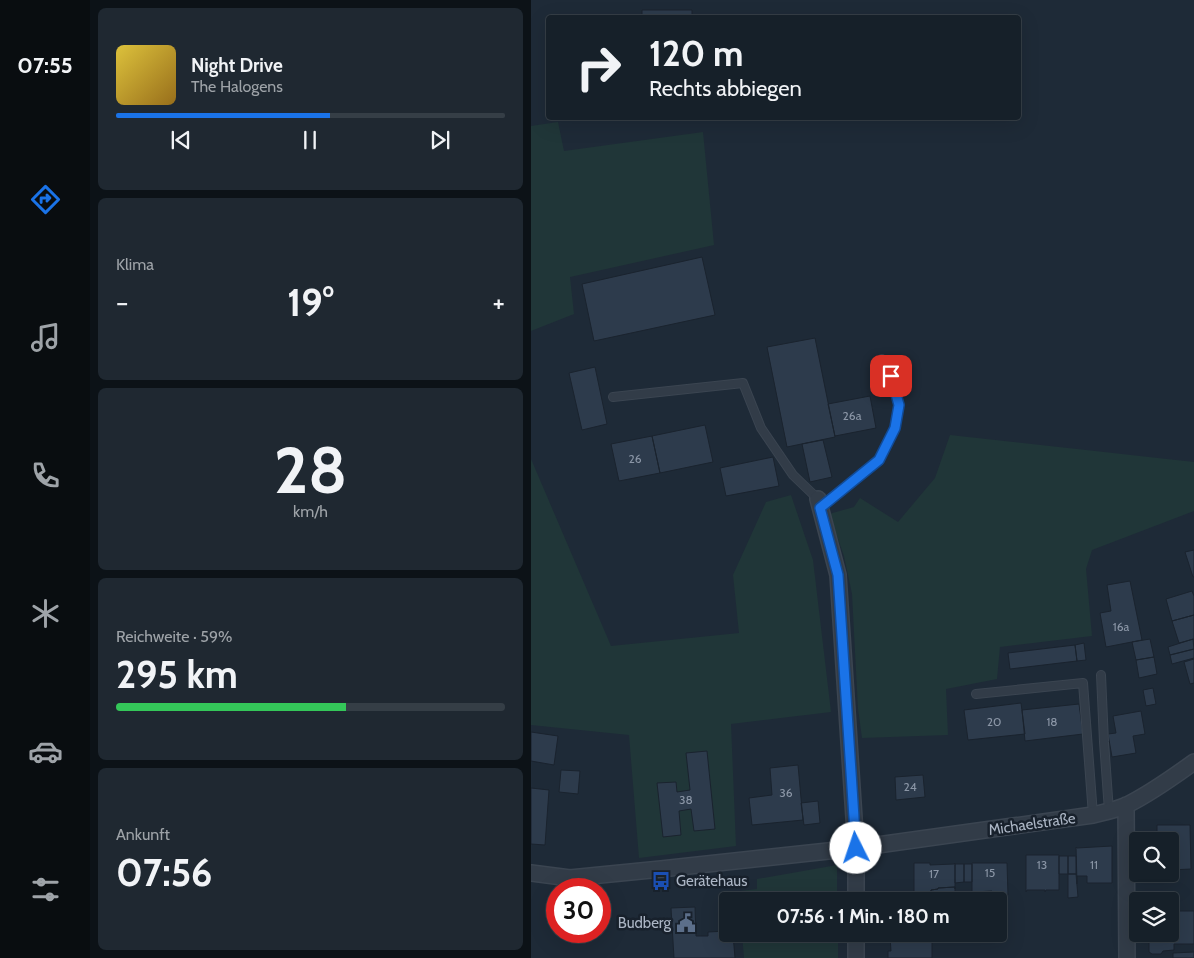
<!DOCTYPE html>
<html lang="de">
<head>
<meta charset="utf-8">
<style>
  :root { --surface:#162029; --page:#1f2831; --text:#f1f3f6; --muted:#9ea3a8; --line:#353e46; --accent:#1a73e8 }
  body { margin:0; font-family:Cabin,sans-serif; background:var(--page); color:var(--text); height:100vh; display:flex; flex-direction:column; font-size:19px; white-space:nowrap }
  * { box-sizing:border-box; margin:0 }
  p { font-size:16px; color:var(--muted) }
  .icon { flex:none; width:28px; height:28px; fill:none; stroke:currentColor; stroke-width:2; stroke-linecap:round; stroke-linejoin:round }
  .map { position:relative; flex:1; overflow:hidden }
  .panel { display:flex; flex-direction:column; gap:8px; padding:8px; background:#0c1217; width:441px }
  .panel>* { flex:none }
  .top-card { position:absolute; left:15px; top:15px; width:475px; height:105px; border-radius:5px; box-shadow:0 5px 20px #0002,0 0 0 1px var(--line); background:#162029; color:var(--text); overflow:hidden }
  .controls { position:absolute; left:598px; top:832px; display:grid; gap:10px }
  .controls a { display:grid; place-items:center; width:50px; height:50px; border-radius:5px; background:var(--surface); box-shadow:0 5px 20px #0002,0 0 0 1px var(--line); font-size:25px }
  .speed { position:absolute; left:15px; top:878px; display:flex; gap:10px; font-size:25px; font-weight:700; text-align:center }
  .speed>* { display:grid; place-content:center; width:65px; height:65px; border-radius:50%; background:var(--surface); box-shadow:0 5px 20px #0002,0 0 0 1px var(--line); line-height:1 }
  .speed .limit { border:8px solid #d22; background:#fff; color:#111 }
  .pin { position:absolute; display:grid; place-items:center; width:42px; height:42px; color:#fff; margin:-21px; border-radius:10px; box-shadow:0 2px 8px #0006 }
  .me { position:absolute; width:55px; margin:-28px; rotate:356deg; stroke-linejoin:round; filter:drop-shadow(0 0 4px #0008) }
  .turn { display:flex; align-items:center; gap:18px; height:105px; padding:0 20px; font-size:22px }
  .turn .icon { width:65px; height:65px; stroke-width:2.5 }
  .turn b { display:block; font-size:35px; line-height:42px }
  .big { font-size:38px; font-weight:700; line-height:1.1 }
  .panel .card { flex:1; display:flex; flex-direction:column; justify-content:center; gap:8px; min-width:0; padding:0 18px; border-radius:8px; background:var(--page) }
  .panel .dial { align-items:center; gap:0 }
  .dial b { font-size:65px; line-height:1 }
  .song { display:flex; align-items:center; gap:15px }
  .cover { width:60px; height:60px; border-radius:8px; background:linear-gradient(135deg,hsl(50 70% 55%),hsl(40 70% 35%)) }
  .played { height:5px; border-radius:2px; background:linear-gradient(90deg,var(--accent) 55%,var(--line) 55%) }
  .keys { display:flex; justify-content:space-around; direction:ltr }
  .heat { display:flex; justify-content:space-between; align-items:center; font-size:28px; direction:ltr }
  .charge { height:8px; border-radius:4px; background:linear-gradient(90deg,#34c759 59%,var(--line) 0) }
  .trip { position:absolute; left:188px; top:892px; width:288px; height:50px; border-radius:5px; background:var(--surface); box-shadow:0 5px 20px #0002,0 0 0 1px var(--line); font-weight:700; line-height:50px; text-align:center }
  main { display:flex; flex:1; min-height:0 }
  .menu { display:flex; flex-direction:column; width:90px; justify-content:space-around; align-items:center; background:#090d10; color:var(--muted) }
  .menu .icon { width:35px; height:35px }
  .menu .selected { color:var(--accent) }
  .menu b { font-size:22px; color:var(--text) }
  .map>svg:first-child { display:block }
  .green { fill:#203638 }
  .building { fill:#2d3b4c; stroke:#1a232e }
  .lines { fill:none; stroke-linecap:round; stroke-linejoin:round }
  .lane-casing { stroke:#3b4551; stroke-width:10 }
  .street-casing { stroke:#3b4551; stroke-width:18 }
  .lane { stroke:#323c48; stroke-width:8 }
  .street { stroke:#323c48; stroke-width:15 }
  .route-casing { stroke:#114b97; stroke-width:12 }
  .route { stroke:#1a73e8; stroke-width:9 }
  .labels { text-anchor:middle; stroke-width:5; stroke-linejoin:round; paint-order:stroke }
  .number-label { font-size:12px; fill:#8b96a6 }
  .street-label { font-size:15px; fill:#acb6c5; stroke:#18212c }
  .poi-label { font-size:15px; fill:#acb6c5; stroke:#18212c; text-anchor:start }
</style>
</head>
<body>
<main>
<nav class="menu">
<b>07:55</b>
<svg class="icon selected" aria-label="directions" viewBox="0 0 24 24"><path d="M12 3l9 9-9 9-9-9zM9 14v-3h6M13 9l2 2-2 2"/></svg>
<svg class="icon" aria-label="music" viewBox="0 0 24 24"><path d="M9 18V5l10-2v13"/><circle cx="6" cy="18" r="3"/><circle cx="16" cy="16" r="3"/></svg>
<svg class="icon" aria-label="phone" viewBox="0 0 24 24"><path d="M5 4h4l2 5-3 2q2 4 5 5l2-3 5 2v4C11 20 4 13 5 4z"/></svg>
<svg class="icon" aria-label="climate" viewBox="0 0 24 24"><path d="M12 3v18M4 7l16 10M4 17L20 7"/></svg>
<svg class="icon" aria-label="car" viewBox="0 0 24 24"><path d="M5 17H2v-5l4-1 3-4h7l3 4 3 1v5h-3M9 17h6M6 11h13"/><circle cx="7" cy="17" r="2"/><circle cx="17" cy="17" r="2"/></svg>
<svg class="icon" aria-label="filters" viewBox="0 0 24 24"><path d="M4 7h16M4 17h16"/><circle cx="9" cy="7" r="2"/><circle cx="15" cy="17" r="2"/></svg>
</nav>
<section class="panel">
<div class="card">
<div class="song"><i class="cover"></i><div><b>Night Drive</b><p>The Halogens</p></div></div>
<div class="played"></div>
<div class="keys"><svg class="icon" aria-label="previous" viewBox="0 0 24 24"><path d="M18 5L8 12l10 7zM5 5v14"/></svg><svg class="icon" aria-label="pause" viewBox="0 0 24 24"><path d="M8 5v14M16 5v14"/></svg><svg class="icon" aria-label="next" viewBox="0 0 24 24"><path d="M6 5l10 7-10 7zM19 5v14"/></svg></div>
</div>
<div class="card"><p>Klima</p>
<div class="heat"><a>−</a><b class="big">19°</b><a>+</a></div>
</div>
<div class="card dial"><b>28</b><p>km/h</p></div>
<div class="card"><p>Reichweite · 59%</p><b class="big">295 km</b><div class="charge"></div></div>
<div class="card"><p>Ankunft</p><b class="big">07:56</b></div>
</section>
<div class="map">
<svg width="663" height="958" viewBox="0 0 663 958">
  <rect width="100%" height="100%" fill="#1e2a37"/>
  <path class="green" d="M27,122L33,151L172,132L183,245L39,277L43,314L0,331V126Z
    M419,435L663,462V511L561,550L555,569L561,636L469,647L466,679L415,689L417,735L331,738L327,709L321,594L313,556L298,514L323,507L329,498L367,522L404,478Z
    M0,459L80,646L208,633L202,575L235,502L260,495L282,560L300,712L200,724L205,846L108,858L98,735L0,725Z
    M306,865V901H209V891L226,889V879Z
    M211,934H307V958H213Z"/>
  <path class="building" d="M111,10H161V18H111Z
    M171,257L184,315L63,341L51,284Z
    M284,338L304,437L256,447L236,347Z
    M64,367L76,424L51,430L38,373Z
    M339,396L345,428L304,436L297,404Z
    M174,425L182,462L129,473L121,436Z
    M121,436L129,473L88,481L80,444Z
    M292,440L301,477L279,482L271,444Z
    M242,457L248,486L195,496L189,468Z
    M663,550V577H662L654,552Z
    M599,581L611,640L575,647L569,613L580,611L576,585Z
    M661,591L663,596V615L641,621L635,599Z
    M663,615V639L648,643L641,621Z
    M619,639L623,657L605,660L601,642Z
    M662,639L663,649L639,655L637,647Z
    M553,643L555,660L546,661L544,645Z
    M544,645L546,661L479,669L477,653Z
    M663,649V658L641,664L639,655Z
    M623,657L626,674L608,678L605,660Z
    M663,659V683L659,684L653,662Z
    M622,688L625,704L615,706L612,690Z
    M490,703L494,734L437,740L433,710Z
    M548,704L552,734L494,741L491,710Z
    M610,711L614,734L602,736L605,753L581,757L577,734L585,733L582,716Z
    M0,732L27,736L23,765L0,761Z
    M176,751L184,829L163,831L160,809L148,811L150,835L132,837L126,783L145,782L146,792L159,790L155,753Z
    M267,765L272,820L221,825L218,798L241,795L239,768Z
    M30,770L49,771L47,794L28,792Z
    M392,775L394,797L365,800L364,777Z
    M0,788L18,790L14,845L0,844Z
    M287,801L289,823L273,825L270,803Z
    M626,825H659L660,869L639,870V841H626Z
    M581,846V883H556V876H546V884L545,847L546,848Z
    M602,849H606V870H602Z
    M495,855H528V890H515L514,892V890H496L495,892Z
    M528,856H537V874H528Z
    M537,856H545V874H537Z
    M383,863H399V865L423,864L424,863V889V887L407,888V889L400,890V900H383Z
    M441,863H476L477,895H461V891L443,892V895H441Z
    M424,864H433V882L424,883Z
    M433,864H441V882H433Z
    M537,874H545L547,897L537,898Z
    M424,887V899L400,900V890L407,889V888Z
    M616,896H635V901H616Z
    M639,905H647V911H663V944H643V950L632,951L630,954H621L618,952V934H639Z
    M164,907L165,936H177V932L196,931V934H202L204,958H143L140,908Z
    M359,936H401V958H357V951H360Z
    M663,952V958H642V953Z"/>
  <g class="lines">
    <g class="lane-casing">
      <path id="lane" d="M82,397L212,383L230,428L262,475L287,499
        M289,508L348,460L364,428L368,405L360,376L351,359
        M570,675L573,742L578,811
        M445,694L552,683L562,815"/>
    </g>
    <g class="street-casing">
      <path id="street" d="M287,499L307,575L325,848V901
        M595,805L596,958
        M0,873L39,878L130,869L325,848L562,815C574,812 585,810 596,805C620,793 641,778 663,762
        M325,934V958"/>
    </g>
    <use href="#lane" class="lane"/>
    <use href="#street" class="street"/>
  </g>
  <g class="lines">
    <g class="route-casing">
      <path id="route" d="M325,848L307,575L289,508L348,460L364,428L368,405L360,376"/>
    </g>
    <use href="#route" class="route"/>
  </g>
  <defs>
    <g id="bus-bare" transform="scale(1.5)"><path d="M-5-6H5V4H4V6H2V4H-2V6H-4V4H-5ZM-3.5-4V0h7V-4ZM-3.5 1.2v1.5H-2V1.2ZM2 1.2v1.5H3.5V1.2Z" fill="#1a4fb4" stroke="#18212c" stroke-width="2.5" paint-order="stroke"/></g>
    <g id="civic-bare" transform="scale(1.5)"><path d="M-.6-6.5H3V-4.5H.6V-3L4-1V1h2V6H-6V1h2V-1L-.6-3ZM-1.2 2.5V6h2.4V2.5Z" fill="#5c6f8a" stroke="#18212c" stroke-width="2.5" paint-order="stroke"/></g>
  </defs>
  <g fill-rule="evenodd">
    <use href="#bus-bare" x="130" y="881"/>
    <use href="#civic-bare" x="155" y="923"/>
  </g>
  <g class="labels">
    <g class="number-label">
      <text x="321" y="420">26a</text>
      <text x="104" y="463">26</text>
      <text x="590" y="631">16a</text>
      <text x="463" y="726">20</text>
      <text x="521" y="726">18</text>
      <text x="379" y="791">24</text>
      <text x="255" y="797">36</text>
      <text x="155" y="804">38</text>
      <text x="511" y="869">13</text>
      <text x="563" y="869">11</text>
      <text x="459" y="877">15</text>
      <text x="403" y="878">17</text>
    </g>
    <g class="street-label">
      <text transform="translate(501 824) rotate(-8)" y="5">Michaelstraße</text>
    </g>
    <g class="poi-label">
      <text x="145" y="886">Gerätehaus</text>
      <text x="140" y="928" text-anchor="end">Budberg</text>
    </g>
  </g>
</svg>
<div class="controls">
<a><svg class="icon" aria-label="search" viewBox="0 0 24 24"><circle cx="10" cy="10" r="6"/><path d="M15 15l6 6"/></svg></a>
<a><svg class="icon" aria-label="layers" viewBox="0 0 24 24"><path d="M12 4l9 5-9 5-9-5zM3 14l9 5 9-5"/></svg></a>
</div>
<div class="speed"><div class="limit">30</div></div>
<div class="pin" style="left:360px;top:376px;background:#d93025"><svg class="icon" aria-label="arrive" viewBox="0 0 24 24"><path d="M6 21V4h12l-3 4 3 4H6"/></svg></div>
<svg class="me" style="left:325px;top:848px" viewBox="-20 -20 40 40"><circle r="19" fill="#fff"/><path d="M0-13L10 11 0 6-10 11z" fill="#1a73e8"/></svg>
<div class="trip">07:56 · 1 Min. · 180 m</div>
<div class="top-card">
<div class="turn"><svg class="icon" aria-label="right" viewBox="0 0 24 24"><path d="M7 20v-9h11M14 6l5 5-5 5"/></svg><div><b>120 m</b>Rechts abbiegen</div></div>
</div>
</div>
</main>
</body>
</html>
